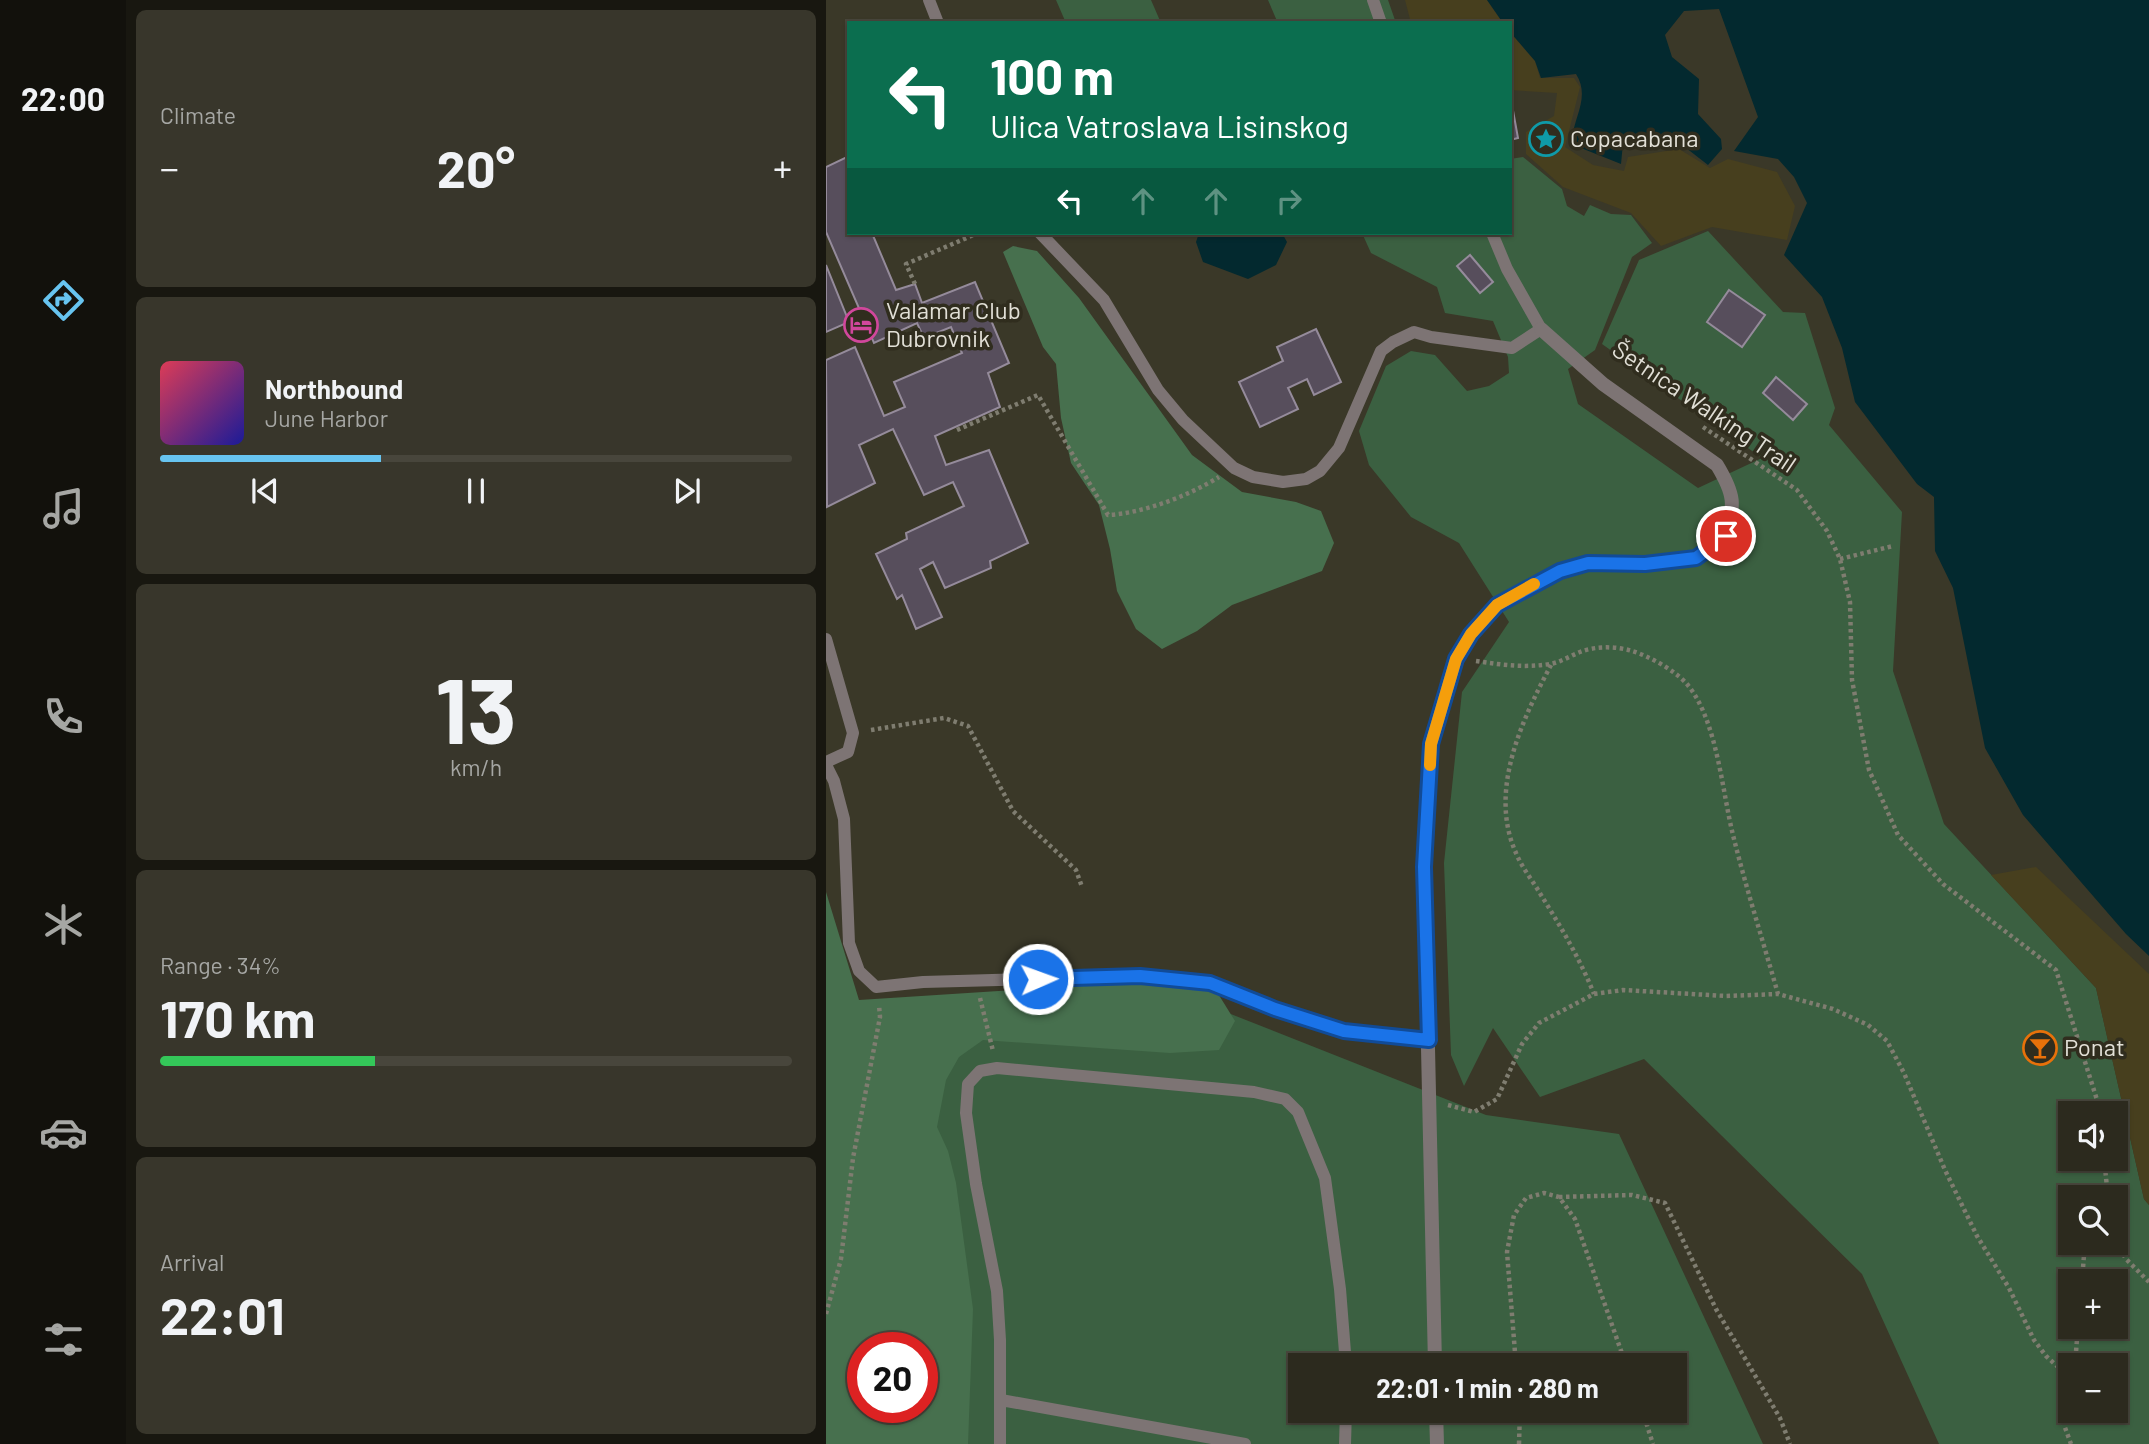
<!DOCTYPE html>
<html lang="en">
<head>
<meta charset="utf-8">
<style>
  :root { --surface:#2c2a1e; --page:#38362b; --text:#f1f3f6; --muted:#a6a7a4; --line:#48463c; --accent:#67c4f0 }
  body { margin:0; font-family:Barlow,sans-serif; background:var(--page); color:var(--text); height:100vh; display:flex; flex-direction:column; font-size:26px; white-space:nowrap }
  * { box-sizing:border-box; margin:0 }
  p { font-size:23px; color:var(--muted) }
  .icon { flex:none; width:38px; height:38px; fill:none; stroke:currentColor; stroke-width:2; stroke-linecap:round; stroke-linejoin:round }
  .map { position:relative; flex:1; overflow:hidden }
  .panel { display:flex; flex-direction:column; gap:10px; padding:10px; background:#181710; width:700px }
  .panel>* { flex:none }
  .banner { position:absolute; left:21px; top:21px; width:665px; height:214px; border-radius:0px; box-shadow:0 2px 5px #0004,0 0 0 2px var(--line); background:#0b6e4f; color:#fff; overflow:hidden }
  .fabs { position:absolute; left:1232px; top:1101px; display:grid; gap:14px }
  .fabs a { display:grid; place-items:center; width:70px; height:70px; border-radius:0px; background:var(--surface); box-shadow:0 2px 5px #0004,0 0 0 2px var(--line); font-size:35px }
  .speed { position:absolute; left:21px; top:1332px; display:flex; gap:14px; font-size:35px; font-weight:700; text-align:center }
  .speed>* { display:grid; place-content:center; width:91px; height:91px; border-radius:50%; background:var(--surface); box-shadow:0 2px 5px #0004,0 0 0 2px var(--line); line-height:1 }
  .speed .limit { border:10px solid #d22; background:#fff; color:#111 }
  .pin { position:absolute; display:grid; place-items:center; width:60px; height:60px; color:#fff; margin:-30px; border:4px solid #fff; border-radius:50%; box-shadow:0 2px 7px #0007 }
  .me { position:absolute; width:77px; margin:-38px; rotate:88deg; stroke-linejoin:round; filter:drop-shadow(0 0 5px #0008) }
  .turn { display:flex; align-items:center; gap:24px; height:147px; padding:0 28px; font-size:32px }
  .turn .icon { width:91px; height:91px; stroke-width:2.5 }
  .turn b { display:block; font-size:49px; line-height:60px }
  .lanes { display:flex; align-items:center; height:66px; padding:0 28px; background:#0003; justify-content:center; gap:35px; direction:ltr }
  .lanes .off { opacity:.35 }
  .big { font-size:52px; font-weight:700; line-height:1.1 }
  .panel .widget { flex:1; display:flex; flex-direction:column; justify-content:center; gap:10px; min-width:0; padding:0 24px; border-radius:10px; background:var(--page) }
  .panel .dial { align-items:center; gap:0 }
  .dial b { font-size:91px; line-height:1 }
  .song { display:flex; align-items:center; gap:21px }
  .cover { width:84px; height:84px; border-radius:10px; background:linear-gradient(135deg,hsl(350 70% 55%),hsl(240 70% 35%)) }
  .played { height:7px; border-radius:4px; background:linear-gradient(90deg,var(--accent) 35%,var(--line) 35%) }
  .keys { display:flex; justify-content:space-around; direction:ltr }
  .heat { display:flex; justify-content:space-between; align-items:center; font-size:38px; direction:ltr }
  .charge { height:10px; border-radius:5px; background:linear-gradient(90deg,#34c759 34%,var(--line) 0) }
  .trip { position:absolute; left:462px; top:1353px; width:399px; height:70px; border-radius:0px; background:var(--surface); box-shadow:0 2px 5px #0004,0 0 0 2px var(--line); font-weight:700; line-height:70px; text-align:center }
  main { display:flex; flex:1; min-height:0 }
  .tab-bar { display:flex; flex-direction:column; width:126px; justify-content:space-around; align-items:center; background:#12110c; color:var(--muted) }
  .tab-bar .icon { width:49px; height:49px }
  .tab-bar .active { color:var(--accent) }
  .tab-bar b { font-size:32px; color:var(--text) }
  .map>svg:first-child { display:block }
  .green { fill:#3b6041; fill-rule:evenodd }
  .forest { fill:#47704e; fill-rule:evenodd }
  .sand { fill:#473f1e }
  .water { fill:#03292f }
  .building { fill:#574e5c; stroke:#958b9b; stroke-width:2 }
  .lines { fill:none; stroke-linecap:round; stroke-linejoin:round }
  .path { stroke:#7f7d70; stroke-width:4.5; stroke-dasharray:3.5 3.5; stroke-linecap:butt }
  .service { stroke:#7d7474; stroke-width:12 }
  .minor { stroke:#7d7474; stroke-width:14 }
  .route-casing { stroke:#114b97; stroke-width:18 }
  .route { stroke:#1a73e8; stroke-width:12 }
  .slow { stroke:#f59e0b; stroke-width:12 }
  .labels { text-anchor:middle; stroke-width:7; stroke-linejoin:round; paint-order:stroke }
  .poi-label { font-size:24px; fill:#e2e0d7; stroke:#302d1e; text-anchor:start }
  .street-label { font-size:24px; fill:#e2e0d7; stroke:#302d1e }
</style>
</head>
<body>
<main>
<nav class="tab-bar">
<b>22:00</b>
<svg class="icon active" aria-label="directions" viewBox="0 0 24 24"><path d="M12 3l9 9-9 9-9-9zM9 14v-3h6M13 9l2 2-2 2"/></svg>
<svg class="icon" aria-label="music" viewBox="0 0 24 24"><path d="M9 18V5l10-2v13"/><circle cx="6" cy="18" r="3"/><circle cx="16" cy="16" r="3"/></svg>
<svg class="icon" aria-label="phone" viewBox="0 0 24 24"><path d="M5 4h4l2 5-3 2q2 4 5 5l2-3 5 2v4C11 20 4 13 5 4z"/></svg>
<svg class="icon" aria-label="climate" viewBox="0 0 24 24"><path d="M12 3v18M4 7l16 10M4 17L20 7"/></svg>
<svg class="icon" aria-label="car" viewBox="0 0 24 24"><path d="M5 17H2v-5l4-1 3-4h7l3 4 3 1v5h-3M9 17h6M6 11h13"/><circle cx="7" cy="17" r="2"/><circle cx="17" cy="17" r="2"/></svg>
<svg class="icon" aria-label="filters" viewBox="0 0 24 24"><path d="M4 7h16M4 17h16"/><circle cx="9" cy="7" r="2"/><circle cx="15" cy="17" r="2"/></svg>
</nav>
<section class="panel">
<div class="widget"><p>Climate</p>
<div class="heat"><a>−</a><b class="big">20°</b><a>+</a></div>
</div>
<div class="widget">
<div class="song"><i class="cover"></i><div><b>Northbound</b><p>June Harbor</p></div></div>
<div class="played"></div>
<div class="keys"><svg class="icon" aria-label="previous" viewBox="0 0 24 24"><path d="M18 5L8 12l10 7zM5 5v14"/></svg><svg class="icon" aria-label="pause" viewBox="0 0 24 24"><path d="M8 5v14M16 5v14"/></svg><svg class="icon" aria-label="next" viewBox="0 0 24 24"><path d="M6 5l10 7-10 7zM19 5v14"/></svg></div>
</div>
<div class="widget dial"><b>13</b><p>km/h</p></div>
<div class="widget"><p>Range · 34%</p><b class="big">170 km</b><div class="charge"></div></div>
<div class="widget"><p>Arrival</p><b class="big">22:01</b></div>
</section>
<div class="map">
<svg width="1323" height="1444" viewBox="0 0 1323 1444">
  <rect width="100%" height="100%" fill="#3a3828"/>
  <path class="green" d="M230,0H325L335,23H240Z
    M442,0H562L570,23H449L451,21Z
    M697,157L736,189L741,206L758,216L764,205L785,214L805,215L826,243L806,257L769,350L742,369L752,404L872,488L936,458L776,344L813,260L882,231L957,312L979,313L1009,408L1003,425L1076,512L1067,671L1118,824L1270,988L1318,1199L1323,1205V1444H1113L1036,1274L818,1059L714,1097L667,1028L638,1086L625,1055L618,863L636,692L683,622L633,543L585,517L543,465L533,431L560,366L585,351L609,355L641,391L663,386L683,373L682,357L667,321L619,313L611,287L545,253L536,233H684V159ZM1244,1113H1290V1158H1244ZM1244,1197H1290V1242H1244ZM1244,1281H1290V1326H1244ZM1244,1365H1290V1410H1244Z
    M382,1005L660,1115L793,1134L937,1444H97L100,1006ZM474,1365H849V1410H474Z"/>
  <path class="forest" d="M187,246L211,251L253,298L366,455L416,492L470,502L495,511L508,543L496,571L406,605L371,631L336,649L310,629L291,591L284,549L273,505L245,463L235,418L230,364L217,347L177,252Z
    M0,892L33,1000L281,984L355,981L391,992L409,1021L393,1050L344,1053L157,1040L133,1057L120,1080L111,1127L122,1151L130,1183L147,1309L142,1444H0ZM37,1348H96V1407H37Z"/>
  <path class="sand" d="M579,0H661L677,23H585Z
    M684,32L709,61L714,78H748L754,87L739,147L767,165L798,171L802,157L853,149L884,168L902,159L951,172L969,206L961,240L886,227L835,246L805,213L737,187L700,154V132L728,116L731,93L684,90Z
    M1210,867L1323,974V1205L1318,1199L1270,988L1165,875Z"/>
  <path class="water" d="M661,0H1323V956L1300,934L1197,815L1159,748L1127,588L1109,551L1108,497L1091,484L1029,402L1016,348L996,297L958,255L981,203L968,177L952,159L908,151L932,117L893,9L858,11L839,35L846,57L873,79L872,114L895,139L896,149L882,165L855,144L842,141L797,143L795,164L755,148L746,138C749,115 764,96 750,74L715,78L709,61L684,32V23H677Z
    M373,233H456L461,242L450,265L422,279L377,262L370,242Z"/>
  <path class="building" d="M684,94L692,138L684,140Z
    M23,156V233H46L70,290L89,284L96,303L149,282L183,363L162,373L174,407L109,436L120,465L163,450L202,543L164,561L165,568L119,588L107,562L94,569L116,617L90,629L76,595L71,599L50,554L81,539L80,533L138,506L127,482L98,495L67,429L33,445L49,483L1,507L0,360L29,347L58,416L79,407L68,382L136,353L125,327L98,338L91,323L48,343L0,232V167Z
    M644,255L667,282L654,293L631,266Z
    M0,265L23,322L0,332Z
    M903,290L939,315L916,347L881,322Z
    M490,329L515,382L488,395L481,379L462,388L472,409L434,427L413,382L457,361L451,347Z
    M950,377L981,404L967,420L937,393Z"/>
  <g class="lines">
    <path class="path" d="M89,284L80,264L152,233
      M877,427L971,490L1001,531L1014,559L1024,602L1026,680L1043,770L1072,835L1117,884L1230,970L1272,1103L1273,1113
      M131,430L212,395L282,515C318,513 362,496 393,477
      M1014,559L1067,546
      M650,661C676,665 699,668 724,664C735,662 744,656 754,652C769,646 790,646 806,651C823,656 848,670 860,683C891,718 896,791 907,835C920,888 937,941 952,994
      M725,665C696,720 662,791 690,853C696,868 707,881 715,895C735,927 754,959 768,994
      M45,730L118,718L142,726L187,811L250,870L256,887
      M154,998L167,1051
      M622,1105L648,1112L671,1099L696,1044L713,1023L768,994L797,990L900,996L952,994L1007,1009L1042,1025L1061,1041L1078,1073L1119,1170L1151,1236L1183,1288L1208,1340L1220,1356L1244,1378
      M1278,1158L1282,1197
      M733,1197L806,1195L839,1203L890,1309L954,1418L964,1444
      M1290,1242L1300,1259L1323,1282
      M1256,1281L1258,1255L1278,1242
      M0,1314L15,1259L27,1158L54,1017L53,1005
      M690,1365L681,1252L688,1215L700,1198L718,1193L733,1197L749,1219L800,1365
      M1249,1365L1252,1326
      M1244,1394L1237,1422L1245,1444
      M816,1410L827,1444
      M693,1444L694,1410"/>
    <path class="service" d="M103,0L112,23
      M547,0L555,23
      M214,233L278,300L332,390L357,420L408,468L427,477L457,482L480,479L494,471L513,448L555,351L567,342L588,332L605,337L686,348L715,329L681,269L666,233
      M0,639L27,733L22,752L0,762
      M0,765L8,781L18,819L23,943L33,971L50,987L97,982L314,976L384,983L449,1009L518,1031L603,1040
      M175,1400L419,1444
      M174,1444V1340L171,1291L150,1184L140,1113L142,1084L154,1071L171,1068L428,1092L459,1099L472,1112L499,1178L514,1289L520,1365
      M519,1444L520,1410"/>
    <path class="minor" d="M609,1365L598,867L605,743L630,659L644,634L671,605L734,571L762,563L819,564L870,558L900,536C909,504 909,495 891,465L777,384L715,329
      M610,1410L611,1444"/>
  </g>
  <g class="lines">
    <g class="route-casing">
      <path id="route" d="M212,979L314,976L384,983L449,1009L518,1031L603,1040L598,867L605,744L630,659L645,634L671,605L734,571L762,563L819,564L870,558L900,536"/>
    </g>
    <use href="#route" class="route"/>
    <path class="slow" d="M604,765L605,744L630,659L645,634L671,605L708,584"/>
  </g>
  <defs>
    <g id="sight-ring" transform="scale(1.75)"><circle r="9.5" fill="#302d1e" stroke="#0f9aa8" stroke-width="1.5"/><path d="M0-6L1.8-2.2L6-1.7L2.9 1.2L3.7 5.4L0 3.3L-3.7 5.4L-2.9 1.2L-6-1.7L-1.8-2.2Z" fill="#0f9aa8"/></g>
    <g id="hotel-ring" transform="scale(1.75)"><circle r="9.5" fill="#302d1e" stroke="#d1479c" stroke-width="1.5"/><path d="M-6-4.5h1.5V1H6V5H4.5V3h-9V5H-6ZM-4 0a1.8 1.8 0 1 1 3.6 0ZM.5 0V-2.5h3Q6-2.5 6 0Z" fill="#d1479c"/></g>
    <g id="bar-ring" transform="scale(1.75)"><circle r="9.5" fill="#302d1e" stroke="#e8710a" stroke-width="1.5"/><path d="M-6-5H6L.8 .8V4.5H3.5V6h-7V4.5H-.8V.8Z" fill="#e8710a"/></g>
  </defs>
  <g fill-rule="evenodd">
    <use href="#sight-ring" x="720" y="139"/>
    <use href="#hotel-ring" x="35" y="325"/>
    <use href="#bar-ring" x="1214" y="1048"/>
  </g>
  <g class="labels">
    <g class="poi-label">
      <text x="744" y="147">Copacabana</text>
      <text x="60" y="319">Valamar Club<tspan x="60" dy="28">Dubrovnik</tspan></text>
      <text x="1238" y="1056">Ponat</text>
    </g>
    <g class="street-label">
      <text transform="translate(878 407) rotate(34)" y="8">Šetnica Walking Trail</text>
    </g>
  </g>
</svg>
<div class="fabs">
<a><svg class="icon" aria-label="sound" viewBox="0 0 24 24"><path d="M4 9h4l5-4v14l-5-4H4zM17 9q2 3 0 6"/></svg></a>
<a><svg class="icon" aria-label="search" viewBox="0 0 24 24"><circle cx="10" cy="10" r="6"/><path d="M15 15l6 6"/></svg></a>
<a>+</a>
<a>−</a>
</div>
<div class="speed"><div class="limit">20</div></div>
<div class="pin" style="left:900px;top:536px;background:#d93025"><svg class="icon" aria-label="arrive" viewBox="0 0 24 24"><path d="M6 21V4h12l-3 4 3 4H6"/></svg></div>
<svg class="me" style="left:212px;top:979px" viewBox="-20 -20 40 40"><circle r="17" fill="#1a73e8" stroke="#fff" stroke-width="3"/><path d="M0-11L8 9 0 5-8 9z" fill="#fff"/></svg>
<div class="trip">22:01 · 1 min · 280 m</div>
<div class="banner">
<div class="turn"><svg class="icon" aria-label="left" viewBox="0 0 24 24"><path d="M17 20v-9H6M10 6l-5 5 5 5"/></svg><div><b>100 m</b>Ulica Vatroslava Lisinskog</div></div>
<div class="lanes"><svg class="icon" aria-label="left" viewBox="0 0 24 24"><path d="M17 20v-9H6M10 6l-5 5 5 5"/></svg><svg class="icon off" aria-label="ahead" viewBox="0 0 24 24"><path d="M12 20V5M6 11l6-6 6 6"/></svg><svg class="icon off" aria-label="ahead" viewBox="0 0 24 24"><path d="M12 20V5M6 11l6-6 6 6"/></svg><svg class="icon off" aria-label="right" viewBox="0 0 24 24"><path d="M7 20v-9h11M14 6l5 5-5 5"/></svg></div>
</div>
</div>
</main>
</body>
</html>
